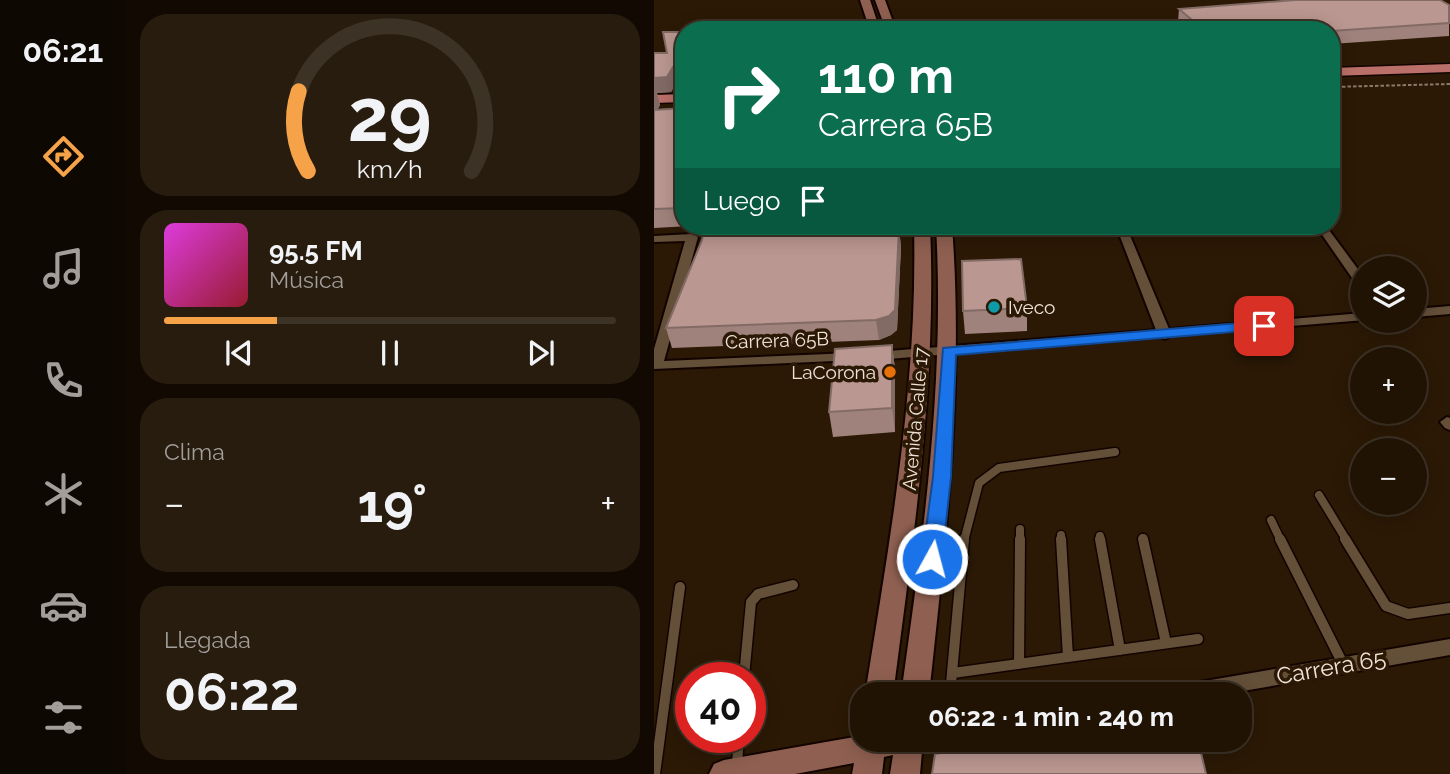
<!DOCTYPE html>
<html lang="es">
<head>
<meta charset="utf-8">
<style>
  :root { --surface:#201304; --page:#281c0e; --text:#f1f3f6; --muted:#a29e9a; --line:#3d3226; --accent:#f6a248 }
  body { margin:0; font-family:Raleway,sans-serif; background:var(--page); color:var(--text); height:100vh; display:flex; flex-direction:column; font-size:26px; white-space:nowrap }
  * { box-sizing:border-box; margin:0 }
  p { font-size:23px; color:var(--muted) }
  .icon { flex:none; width:38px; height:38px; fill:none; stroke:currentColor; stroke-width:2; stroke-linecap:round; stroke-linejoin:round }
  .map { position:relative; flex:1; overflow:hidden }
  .side { display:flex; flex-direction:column; gap:14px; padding:14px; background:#120a02; width:528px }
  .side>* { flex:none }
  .hud { position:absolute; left:21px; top:21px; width:665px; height:214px; border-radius:28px; box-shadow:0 4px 18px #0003,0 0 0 2px var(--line); background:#0b6e4f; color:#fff; overflow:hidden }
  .controls { position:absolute; left:696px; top:256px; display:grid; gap:14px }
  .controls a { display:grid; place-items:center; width:77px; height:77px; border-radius:50%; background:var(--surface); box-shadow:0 4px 18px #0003,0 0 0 2px var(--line); font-size:35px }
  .speed { position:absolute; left:21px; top:662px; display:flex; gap:14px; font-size:35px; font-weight:700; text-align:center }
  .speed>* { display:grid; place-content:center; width:91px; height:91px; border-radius:50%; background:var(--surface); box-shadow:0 4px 18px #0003,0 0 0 2px var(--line); line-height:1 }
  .speed .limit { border:10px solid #d22; background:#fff; color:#111 }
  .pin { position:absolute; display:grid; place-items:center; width:60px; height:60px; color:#fff; margin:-30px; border-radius:14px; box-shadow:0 4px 10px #0006 }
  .me { position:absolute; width:77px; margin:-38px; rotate:7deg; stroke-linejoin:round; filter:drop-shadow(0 0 5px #0008) }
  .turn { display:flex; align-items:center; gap:24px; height:147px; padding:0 28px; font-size:32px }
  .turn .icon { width:91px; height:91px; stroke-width:2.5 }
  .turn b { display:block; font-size:49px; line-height:60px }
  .then { display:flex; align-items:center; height:66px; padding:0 28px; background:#0003; gap:14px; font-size:26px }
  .big { font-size:52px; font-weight:700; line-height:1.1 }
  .side .tile { flex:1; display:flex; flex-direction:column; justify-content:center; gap:10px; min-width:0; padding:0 24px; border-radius:28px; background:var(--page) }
  .side .dial { align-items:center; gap:0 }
  .dial svg { height:182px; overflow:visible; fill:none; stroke:var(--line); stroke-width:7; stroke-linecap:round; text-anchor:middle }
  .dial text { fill:var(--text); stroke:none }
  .song { display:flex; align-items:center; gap:21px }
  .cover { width:84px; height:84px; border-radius:10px; background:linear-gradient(135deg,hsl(300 70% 55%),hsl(350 70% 35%)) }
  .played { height:7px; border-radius:4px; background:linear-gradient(90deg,var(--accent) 25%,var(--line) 25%) }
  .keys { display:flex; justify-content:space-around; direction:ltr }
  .heat { display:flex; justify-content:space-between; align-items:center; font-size:38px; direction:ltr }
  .trip { position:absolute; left:196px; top:682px; width:402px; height:70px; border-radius:28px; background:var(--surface); box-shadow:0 4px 18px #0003,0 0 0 2px var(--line); font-weight:700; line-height:70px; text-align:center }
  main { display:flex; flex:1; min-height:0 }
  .tabs { display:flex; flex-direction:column; width:126px; justify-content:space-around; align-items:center; background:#0d0802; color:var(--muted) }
  .tabs .icon { width:49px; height:49px }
  .tabs .current { color:var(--accent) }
  .tabs b { font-size:32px; color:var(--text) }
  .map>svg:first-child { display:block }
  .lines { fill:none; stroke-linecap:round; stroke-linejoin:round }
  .lane-far2-casing { stroke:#130400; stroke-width:5 }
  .lane-far1-casing { stroke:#130400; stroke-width:11 }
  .lane-casing { stroke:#130400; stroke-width:13 }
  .street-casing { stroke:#130400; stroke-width:4 }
  .secondary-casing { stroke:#130400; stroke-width:4 }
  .primary-casing { stroke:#130400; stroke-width:3 }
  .path { stroke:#8a7a6a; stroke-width:2; stroke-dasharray:3.5 2; stroke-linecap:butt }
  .lane-far2 { stroke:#644f39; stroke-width:3.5 }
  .lane-far1 { stroke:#644f39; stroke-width:8 }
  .lane { stroke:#644f39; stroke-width:10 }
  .street { fill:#644f39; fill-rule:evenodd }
  .secondary { fill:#8f6051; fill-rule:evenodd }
  .primary { fill:#ba7068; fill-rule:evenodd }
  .wall { fill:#a0827c }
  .shaded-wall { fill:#826a65 }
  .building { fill:#ba9790; stroke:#826a65; stroke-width:2 }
  .route { fill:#1a73e8; stroke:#114b97; stroke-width:2 }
  .culture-dot { fill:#0f9aa8; stroke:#2b1905; stroke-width:2.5 }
  .food-dot { fill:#e8710a; stroke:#2b1905; stroke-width:2.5 }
  .labels { text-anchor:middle; stroke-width:7; stroke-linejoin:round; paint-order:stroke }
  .poi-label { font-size:19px; fill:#efe2d6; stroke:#2b1905; text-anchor:start }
  .street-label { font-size:19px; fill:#efe2d6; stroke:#2b1905 }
  .near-street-label { font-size:23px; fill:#efe2d6; stroke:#2b1905 }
</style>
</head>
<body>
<main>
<nav class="tabs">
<b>06:21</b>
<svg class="icon current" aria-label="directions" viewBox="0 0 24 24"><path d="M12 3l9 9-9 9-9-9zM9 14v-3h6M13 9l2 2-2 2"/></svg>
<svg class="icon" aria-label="music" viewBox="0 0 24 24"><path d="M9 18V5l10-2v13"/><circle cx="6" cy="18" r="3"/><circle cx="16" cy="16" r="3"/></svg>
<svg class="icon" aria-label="phone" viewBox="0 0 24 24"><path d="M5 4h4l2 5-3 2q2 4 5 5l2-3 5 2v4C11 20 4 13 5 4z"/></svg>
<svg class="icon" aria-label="climate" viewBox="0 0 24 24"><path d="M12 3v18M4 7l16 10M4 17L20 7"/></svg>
<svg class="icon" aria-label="car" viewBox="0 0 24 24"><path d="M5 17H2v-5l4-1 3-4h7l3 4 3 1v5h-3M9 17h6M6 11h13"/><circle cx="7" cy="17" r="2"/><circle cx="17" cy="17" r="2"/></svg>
<svg class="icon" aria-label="filters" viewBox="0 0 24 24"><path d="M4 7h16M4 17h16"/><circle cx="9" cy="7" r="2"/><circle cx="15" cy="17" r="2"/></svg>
</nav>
<section class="side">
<div class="tile dial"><svg viewBox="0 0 100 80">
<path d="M14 69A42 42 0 1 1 86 69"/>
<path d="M14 69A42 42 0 0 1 10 34" stroke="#f6a248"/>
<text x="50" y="56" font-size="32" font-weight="700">29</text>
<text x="50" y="72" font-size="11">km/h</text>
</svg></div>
<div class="tile">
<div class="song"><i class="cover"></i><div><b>95.5 FM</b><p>Música</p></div></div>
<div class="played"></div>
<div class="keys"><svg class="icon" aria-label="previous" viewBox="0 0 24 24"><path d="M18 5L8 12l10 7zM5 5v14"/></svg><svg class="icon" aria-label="pause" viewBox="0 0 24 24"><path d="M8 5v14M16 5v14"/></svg><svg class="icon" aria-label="next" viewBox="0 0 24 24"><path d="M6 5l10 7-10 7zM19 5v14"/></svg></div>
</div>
<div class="tile"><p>Clima</p>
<div class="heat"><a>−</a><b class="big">19°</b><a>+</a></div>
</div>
<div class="tile"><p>Llegada</p><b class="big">06:22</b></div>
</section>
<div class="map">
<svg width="796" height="774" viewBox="0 0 796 774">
  <rect width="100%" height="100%" fill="#2b1905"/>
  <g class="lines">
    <g class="lane-far2-casing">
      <path id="lane-far2" d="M518,26L521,30"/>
    </g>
    <g class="lane-far1-casing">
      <path id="lane-far1" d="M665,495L693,541
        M617,520L627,541
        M407,535V541
        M446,536L447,541
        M489,538L490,541
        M310,541L325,483L345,468L461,452
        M366,541V529"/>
    </g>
    <g class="lane-casing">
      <path id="lane" d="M407,539L414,657
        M446,539L466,650
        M489,539L512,643
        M626,539L689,664
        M691,539L732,606L754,614L796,608
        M365,664L366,539
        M299,673L544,639
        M90,677L97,602L104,594L139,585
        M296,695L310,539
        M83,764L85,737
        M1,774L26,587"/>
    </g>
    <g class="street-casing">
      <path id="street" d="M462,226H472L515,329L709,313V320H711L517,336L511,339L506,337L222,360L215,356L222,352L502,330Z
        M662,226H672L709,276V289L705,288Z
        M38,234L44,237L10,361L198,353L205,357L203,360L0,369V349L31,241L0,242V236Z
        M796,306V314L761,317V309Z
        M793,417L796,418V430L791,428L786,422Z
        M796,639V655L566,695H506L509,689L516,687Z"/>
    </g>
    <g class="secondary-casing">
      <path id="secondary" d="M206,0H216L226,30H216Z
        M221,0H231L242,30H232Z
        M260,226H276C283,384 259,539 239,695H211C236,539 264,384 260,226Z
        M282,226H298C310,384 292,538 275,695H247C269,538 291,384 282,226Z
        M208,731V740H269L266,774H236L239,755L230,757L228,774H198L200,763L141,774H55L60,764L70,760L206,736Z"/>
    </g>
    <g class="primary-casing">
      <path id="primary" d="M796,64V72L677,76V68Z
        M30,94V102L0,103V95Z"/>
    </g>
    <path class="path" d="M677,87L796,84"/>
    <use href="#lane-far2" class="lane-far2"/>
    <use href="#lane-far1" class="lane-far1"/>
    <use href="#lane" class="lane"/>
    <use href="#street" class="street"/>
    <use href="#secondary" class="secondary"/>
    <use href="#primary" class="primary"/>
  </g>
  <path class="wall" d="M795,5V36L677,44V30H533L524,22L525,9Z
    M30,32V82H23L17,92L3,93L6,105L4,109L30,108V226H36L0,228V53H13Z
    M245,228L247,247L243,330L237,335L225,340L18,348L12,328L48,240Z
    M373,308V331L311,334L309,311Z
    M238,345L241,369V432L179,437L175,412Z"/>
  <path class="shaded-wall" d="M19,67L23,82L17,92L3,93L6,105L3,110L0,111V78Z
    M245,228L247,247L243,330L237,335L225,340L222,320Z
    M238,345L241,369V432L238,408Z"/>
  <path class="building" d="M641,0H786L795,5V23L677,31V30H550L525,9Z
    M188,24L190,30H112Z
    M9,32H30V67H19L13,77L0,78V53H13Z
    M30,108V208L0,209V110Z
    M51,226H206V230L245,228L241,310L235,316L222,320L12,328L48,240Z
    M367,259L373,308L309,311L308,261Z
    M238,345V408L175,412L181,349Z
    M360,740H544L552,774H278L281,754Z"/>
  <path class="route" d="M610,321L617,326L615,329L302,355L297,477L288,559L285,564L278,566L271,564L268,559L279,477L289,348Z"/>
  <circle class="culture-dot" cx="340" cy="307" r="7"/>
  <circle class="food-dot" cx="236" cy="372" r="7"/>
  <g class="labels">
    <g class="poi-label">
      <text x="354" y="314">Iveco</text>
      <text x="222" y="379" text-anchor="end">LaCorona</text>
    </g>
    <g class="street-label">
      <text transform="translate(123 340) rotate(-2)" y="7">Carrera 65B</text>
      <text transform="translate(261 419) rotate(-85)" y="7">Avenida Calle 17</text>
    </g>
    <g class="near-street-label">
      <text transform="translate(677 667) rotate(-10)" y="8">Carrera 65</text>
    </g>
  </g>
</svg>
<div class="controls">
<a><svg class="icon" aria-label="layers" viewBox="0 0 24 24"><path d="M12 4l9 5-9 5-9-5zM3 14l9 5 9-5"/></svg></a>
<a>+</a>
<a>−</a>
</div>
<div class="speed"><div class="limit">40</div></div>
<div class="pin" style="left:610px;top:326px;background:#d93025"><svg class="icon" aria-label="arrive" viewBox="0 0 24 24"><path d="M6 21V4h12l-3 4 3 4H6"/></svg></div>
<svg class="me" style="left:278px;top:559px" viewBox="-20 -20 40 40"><circle r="17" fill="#1a73e8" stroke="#fff" stroke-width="3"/><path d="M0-11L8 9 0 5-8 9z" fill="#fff"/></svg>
<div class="trip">06:22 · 1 min · 240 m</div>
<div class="hud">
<div class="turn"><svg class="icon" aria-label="right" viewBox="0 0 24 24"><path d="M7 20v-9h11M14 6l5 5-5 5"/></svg><div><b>110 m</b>Carrera 65B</div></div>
<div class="then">Luego<svg class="icon" aria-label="arrive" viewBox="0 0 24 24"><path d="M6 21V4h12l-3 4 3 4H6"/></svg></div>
</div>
</div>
</main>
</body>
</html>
